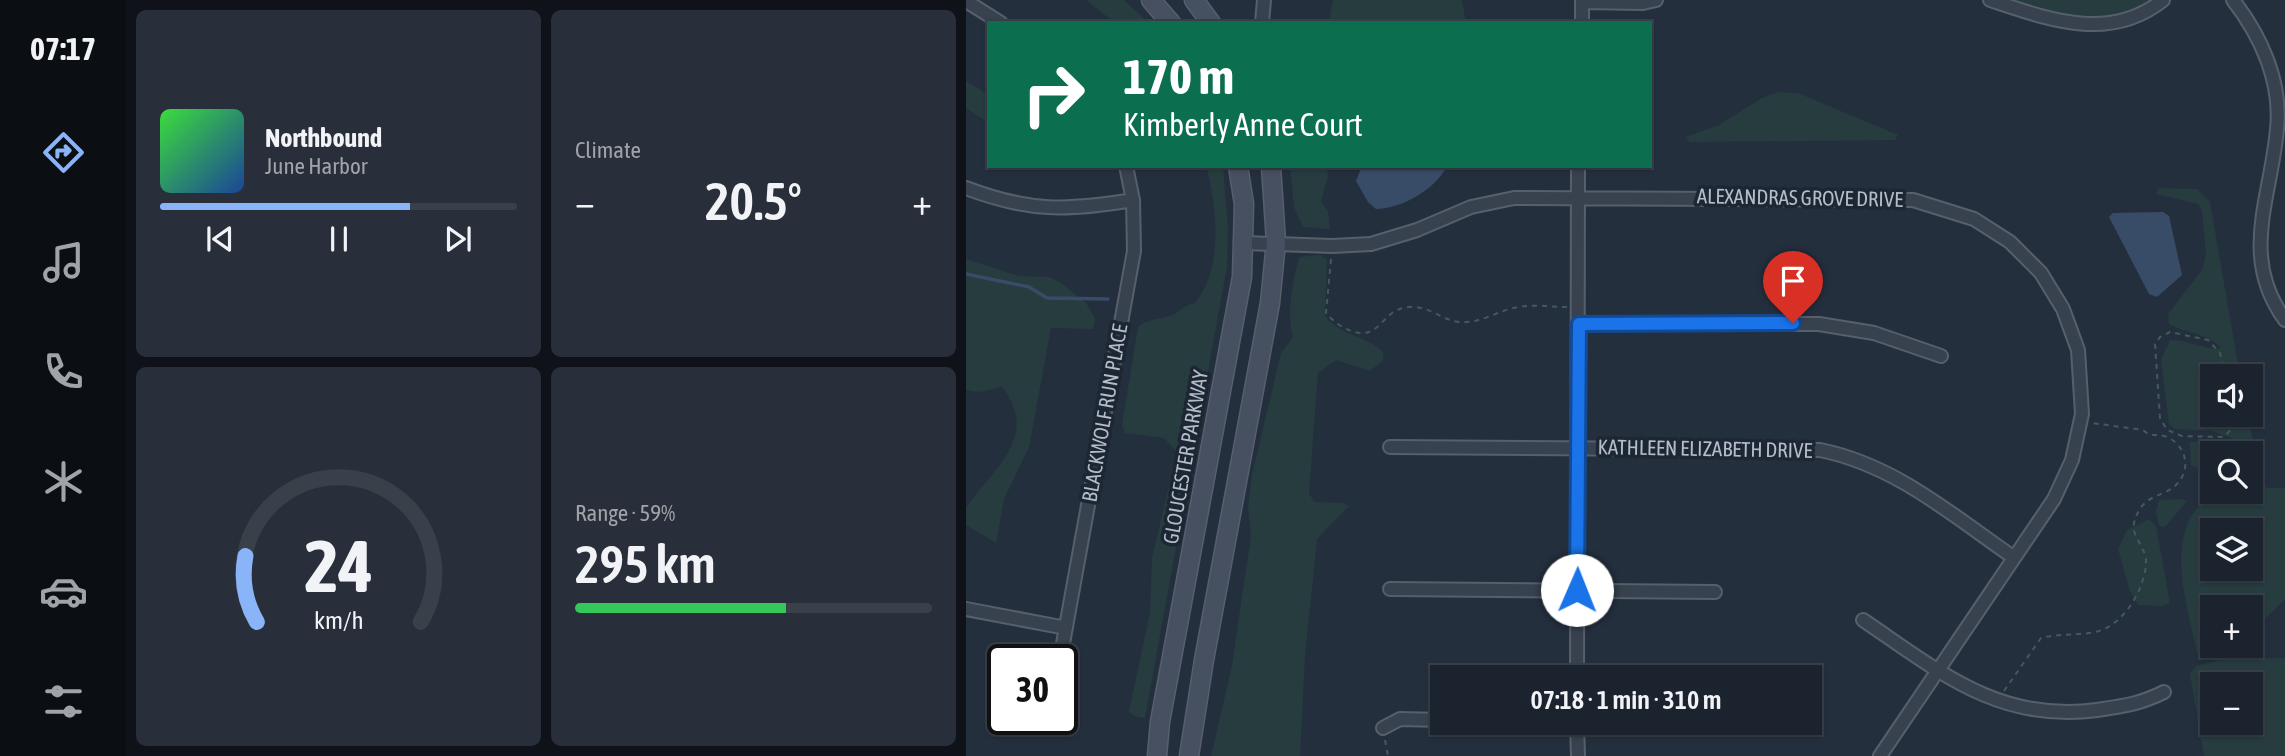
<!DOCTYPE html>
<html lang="en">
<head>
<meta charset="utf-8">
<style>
  :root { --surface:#1b232e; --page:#282f3a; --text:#f1f3f6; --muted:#a0a4aa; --line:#39404a; --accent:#8ab4f8 }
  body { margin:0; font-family:"Asap Condensed",sans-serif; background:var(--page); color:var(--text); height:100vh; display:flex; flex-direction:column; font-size:26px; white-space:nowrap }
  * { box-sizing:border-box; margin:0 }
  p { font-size:23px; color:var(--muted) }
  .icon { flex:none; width:38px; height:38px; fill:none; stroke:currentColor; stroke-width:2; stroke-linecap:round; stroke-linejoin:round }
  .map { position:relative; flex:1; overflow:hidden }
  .panel { display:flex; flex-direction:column; gap:10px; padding:10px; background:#0f1319; width:840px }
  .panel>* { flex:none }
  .guide { position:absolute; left:21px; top:21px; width:665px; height:147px; border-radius:0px; box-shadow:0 2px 5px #0004,0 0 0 2px var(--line); background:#0b6e4f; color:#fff; overflow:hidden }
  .fabs { position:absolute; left:1234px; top:364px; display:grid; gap:14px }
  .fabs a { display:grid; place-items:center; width:63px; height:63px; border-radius:0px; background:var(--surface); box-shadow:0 2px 5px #0004,0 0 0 2px var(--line); font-size:35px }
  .speed { position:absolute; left:21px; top:644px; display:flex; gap:14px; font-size:35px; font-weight:700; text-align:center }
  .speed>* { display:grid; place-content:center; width:91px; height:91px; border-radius:50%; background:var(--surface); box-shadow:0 2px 5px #0004,0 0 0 2px var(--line); line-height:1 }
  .speed .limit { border:4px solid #111; border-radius:10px; background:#fff; color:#111 }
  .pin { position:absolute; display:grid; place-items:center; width:60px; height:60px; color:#fff; margin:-72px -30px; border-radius:50% 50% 50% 0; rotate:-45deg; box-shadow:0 0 7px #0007 }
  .pin .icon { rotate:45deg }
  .me { position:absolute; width:77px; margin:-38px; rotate:1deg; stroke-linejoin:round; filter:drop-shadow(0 0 5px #0008) }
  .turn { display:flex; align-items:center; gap:24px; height:147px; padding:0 21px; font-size:32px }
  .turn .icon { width:91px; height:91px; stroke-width:2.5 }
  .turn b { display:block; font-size:49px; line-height:60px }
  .big { font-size:52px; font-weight:600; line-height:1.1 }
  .panel .widget { flex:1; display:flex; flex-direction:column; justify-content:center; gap:10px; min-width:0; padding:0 24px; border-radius:10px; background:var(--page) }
  .panel .dial { align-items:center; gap:0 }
  .dial svg { height:182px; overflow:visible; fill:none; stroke:var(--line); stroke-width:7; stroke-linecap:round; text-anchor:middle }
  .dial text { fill:var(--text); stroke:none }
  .song { display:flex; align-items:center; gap:21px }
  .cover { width:84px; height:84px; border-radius:10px; background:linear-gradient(135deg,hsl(120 70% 55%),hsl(220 70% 35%)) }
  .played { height:7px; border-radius:4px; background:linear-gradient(90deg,var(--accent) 70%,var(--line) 70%) }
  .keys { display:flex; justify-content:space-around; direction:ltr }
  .heat { display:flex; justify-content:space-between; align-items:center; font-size:38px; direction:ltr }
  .charge { height:10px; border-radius:5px; background:linear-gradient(90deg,#34c759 59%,var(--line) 0) }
  .panel .tiles { flex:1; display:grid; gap:10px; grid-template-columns:repeat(2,1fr) }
  .trip { position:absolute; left:464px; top:665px; width:392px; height:70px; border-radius:0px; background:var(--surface); box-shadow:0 2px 5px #0004,0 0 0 2px var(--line); font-weight:600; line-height:70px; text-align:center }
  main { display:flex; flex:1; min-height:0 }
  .dock { display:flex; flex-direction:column; width:126px; justify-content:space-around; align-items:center; background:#0b0e12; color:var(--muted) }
  .dock .icon { width:49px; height:49px }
  .dock .selected { color:var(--accent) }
  .dock b { font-size:32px; color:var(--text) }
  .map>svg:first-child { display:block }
  .green { fill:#263c3f; fill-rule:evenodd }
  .water { fill:#394c67 }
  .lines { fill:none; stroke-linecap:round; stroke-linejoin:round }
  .stream { stroke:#394c67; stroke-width:3.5 }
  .minor-casing { stroke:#565f6c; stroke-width:16 }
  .secondary-casing { stroke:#565f6c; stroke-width:21 }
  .path { stroke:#44595c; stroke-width:2; stroke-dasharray:5 5; stroke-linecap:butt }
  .minor { stroke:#38414e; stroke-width:12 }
  .secondary { stroke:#465061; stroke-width:18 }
  .route-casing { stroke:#114b97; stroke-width:18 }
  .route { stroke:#1a73e8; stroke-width:12 }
  .labels { text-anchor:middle; stroke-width:7; stroke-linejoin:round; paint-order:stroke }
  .street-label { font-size:21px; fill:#b4bcc9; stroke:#1d2633 }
</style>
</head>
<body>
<main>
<nav class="dock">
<b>07:17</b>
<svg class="icon selected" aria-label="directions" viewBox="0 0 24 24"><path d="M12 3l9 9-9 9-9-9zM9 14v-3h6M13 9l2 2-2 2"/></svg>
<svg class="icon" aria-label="music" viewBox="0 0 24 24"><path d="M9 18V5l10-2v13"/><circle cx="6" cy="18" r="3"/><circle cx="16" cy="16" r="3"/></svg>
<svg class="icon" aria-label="phone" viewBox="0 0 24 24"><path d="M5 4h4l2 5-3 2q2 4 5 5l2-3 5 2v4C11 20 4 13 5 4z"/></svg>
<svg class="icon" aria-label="climate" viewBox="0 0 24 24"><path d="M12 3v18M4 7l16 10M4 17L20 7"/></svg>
<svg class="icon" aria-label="car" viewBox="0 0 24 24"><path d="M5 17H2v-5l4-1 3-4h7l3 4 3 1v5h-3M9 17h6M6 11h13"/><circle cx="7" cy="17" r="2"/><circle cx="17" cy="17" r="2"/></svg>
<svg class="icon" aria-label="filters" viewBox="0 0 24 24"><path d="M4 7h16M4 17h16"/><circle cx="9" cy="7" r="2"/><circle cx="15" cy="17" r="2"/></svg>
</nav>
<section class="panel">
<div class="tiles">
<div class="widget">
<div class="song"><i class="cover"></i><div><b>Northbound</b><p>June Harbor</p></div></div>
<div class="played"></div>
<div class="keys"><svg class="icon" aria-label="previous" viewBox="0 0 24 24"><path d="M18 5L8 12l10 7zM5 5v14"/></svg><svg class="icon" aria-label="pause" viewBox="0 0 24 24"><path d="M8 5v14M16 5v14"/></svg><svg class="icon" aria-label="next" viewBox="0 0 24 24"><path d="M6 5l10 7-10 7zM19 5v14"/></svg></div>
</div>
<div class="widget"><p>Climate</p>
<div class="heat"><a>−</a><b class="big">20.5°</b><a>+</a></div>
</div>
<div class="widget dial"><svg viewBox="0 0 100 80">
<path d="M14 69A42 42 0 1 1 86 69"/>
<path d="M14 69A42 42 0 0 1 9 40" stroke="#8ab4f8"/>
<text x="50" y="56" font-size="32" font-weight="700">24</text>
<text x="50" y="72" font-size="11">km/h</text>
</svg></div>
<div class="widget"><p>Range · 59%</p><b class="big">295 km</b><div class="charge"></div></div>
</div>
</section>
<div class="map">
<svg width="1319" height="756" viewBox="0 0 1319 756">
  <rect width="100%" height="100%" fill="#242f3e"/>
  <path class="green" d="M120,0H158L183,23H149Z
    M367,0H496L500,23H363Z
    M1050,0H1185C1140,28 1096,15 1050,0Z
    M0,81L23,95V123L0,108Z
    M812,92L832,93L932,135L929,140L724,142L719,137L751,126L796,98Z
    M240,166H257L262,228L261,267L179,718L168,716L163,711L184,613L186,558L211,452L198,438L159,433L156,425L172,327C183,318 192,320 204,316C215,312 217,305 229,303C258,267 251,208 240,166Z
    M324,166H361L362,176L355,202L362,211L364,229L337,227L328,207Z
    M1193,188L1231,189L1244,202L1274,376H1246V415H1282L1296,484L1302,488H1319V599L1300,618L1285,611L1284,607H1246V646H1259L1231,652C1221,604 1192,520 1252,493C1260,489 1275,492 1284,492V453H1272L1268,439L1246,431L1209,429L1203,424L1195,360L1204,340C1223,340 1242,351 1255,348C1239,332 1221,334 1203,324L1202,314L1236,270L1240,255L1236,211L1232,204L1190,194ZM1246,530H1284V569H1246Z
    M354,255L361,260L359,316C374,336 400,335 417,352V361L404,371L370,360L352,373L343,493L348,502L376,503L383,506L351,539L339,656L334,756H245L266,666L274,610L285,536L282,506L286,475L315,353L327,337C320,312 327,282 333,257Z
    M0,259L53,276L83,277L94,282L120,303L129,318L127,329L85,328L63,447L38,499L30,543L0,525V508C24,471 76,437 36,387L14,392L0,390Z
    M1251,441L1252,453H1246V472H1237L1225,465L1224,442Z
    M1215,499L1221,501L1199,527L1193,526L1190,512L1193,500Z
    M1183,519L1190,526L1204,603L1196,606L1172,605L1164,591L1152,549L1161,530Z
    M1319,658V756H1238L1224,674L1230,666L1258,659ZM1284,684V723H1246V684Z"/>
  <path class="water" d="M396,166H481C470,189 435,209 410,209L402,202L390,181Z
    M1197,212L1203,216L1216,275L1191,297L1183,294L1143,217L1147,213Z"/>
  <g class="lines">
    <path class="stream" d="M0,274L63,287L81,298L142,299"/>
    <g class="minor-casing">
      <path id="minor" d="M1024,0C1082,19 1143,43 1197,0
        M1267,0C1295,36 1316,82 1311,129C1305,198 1273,257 1319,320
        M0,1L35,23
        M616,2L677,3L690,0
        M296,23L298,0
        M616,23V0
        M0,188C63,212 101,211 167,200
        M279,243L366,246L405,244L451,230L505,207L548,198L947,200L1008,219L1044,242L1075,273L1097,309L1112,350L1116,414L1106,460L1088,499L914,756
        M613,324H853L908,333L975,356
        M424,447L854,450C929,465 986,515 1047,557
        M424,589L749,592
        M0,609L100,628
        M897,620C974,672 1033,723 1131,710C1158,706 1174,704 1198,692
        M94,660L168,251L167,200L160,166
        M611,677L612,166
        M611,723L612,756
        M83,726L84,719
        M417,728L434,719L476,720"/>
    </g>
    <g class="secondary-casing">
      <path id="secondary" d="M185,0L205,23
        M228,0L245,23
        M191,756L194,722L276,277L278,204L272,166
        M223,756L238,660L304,303L310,242L305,166"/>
    </g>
    <path class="path" d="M365,259L360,313C369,324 388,337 403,332C418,326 421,309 443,307C463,305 476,321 494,322C514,324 533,310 552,307C568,304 585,307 601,307
      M1260,376L1254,353L1242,340L1204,332L1194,337L1189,344L1194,418L1201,430L1216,436L1257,437L1266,429L1265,415
      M1038,691L1075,638C1094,633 1115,636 1133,631C1159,623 1179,588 1180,563C1181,548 1165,537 1168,523C1177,488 1203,501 1216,477C1224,462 1217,444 1201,437C1192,433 1186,438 1177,430L1126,423
      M419,740L422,756"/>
    <use href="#minor" class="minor"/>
    <use href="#secondary" class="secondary"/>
  </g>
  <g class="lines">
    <g class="route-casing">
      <path id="route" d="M611,590L613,324L827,323"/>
    </g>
    <use href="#route" class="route"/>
  </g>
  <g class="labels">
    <g class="street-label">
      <text transform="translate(834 198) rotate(1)" y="7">ALEXANDRAS GROVE DRIVE</text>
      <text transform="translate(139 413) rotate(-80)" y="7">BLACKWOLF RUN PLACE</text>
      <text transform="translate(739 449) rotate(1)" y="7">KATHLEEN ELIZABETH DRIVE</text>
      <text transform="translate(220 457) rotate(-80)" y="7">GLOUCESTER PARKWAY</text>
    </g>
  </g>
</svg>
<div class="fabs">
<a><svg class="icon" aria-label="sound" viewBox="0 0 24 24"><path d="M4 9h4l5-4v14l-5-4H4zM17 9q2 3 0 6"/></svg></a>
<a><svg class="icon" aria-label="search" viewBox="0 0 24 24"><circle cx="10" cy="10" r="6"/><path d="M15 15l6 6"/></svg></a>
<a><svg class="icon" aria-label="layers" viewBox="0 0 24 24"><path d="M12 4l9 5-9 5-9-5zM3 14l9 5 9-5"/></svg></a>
<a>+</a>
<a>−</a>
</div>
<div class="speed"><div class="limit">30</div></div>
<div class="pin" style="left:827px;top:323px;background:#d93025"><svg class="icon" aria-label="arrive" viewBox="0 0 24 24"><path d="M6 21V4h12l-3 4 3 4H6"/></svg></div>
<svg class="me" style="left:611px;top:590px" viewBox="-20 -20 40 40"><circle r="19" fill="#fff"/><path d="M0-13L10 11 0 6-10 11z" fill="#1a73e8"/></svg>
<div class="trip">07:18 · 1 min · 310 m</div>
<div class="guide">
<div class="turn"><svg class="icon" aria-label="right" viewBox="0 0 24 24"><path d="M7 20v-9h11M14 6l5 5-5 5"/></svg><div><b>170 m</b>Kimberly Anne Court</div></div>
</div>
</div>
</main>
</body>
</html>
